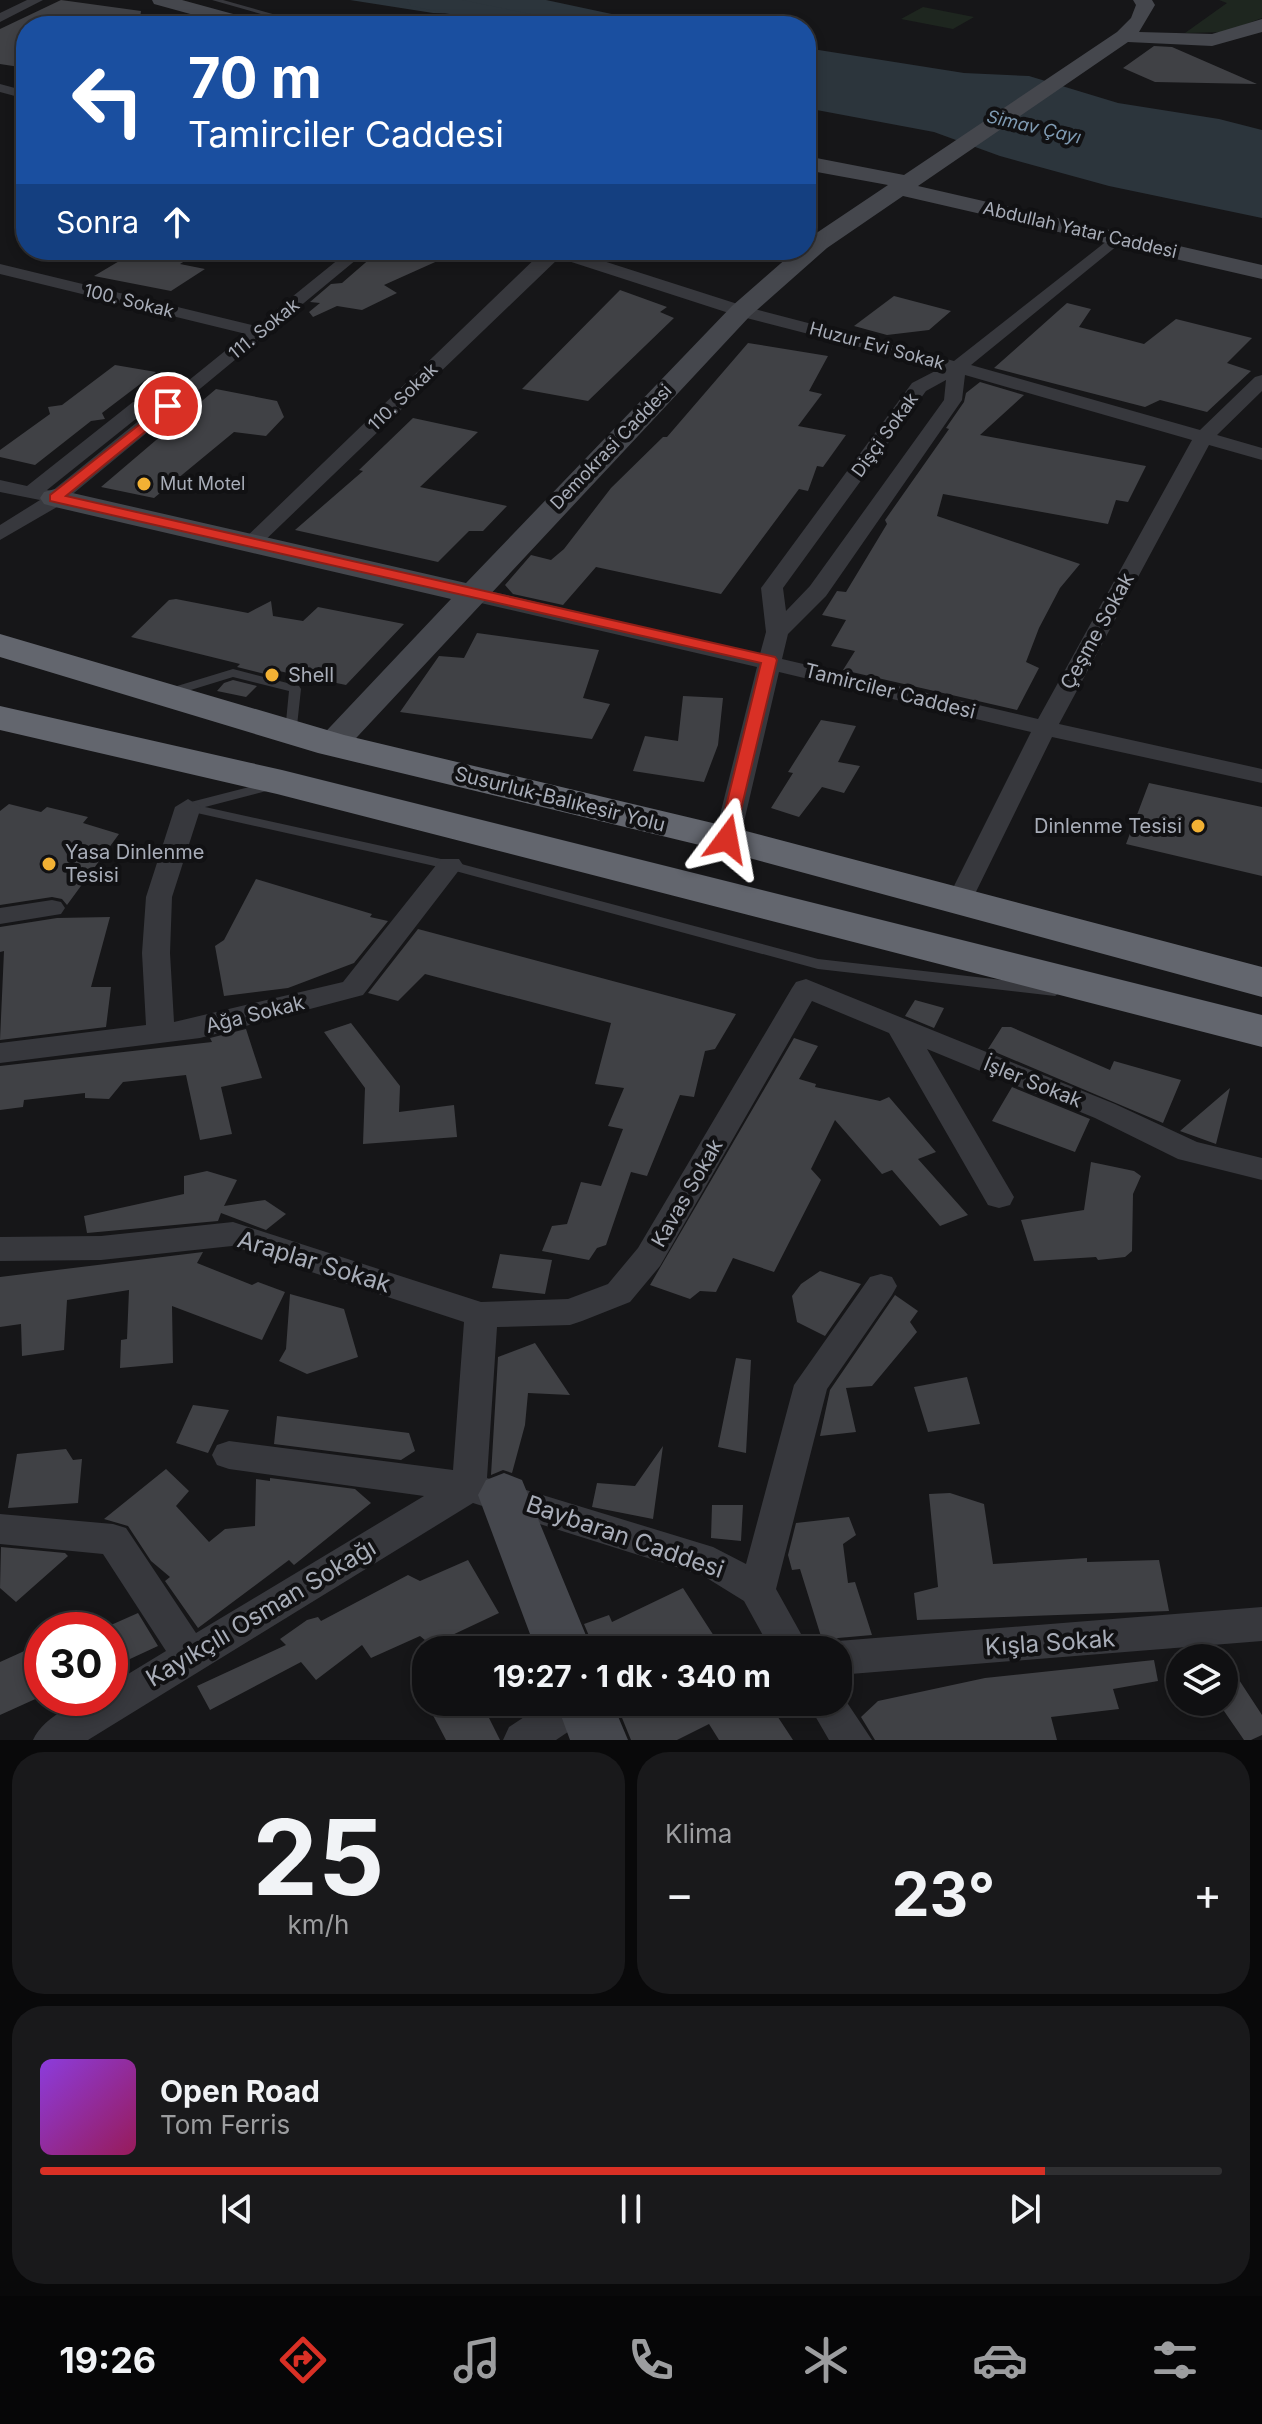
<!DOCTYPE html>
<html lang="tr">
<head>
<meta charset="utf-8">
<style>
  :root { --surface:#101012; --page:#19191b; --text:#f1f3f6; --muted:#9c9d9f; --line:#303032; --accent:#d93025 }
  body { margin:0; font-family:Inter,sans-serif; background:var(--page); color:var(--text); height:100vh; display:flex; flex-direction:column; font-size:30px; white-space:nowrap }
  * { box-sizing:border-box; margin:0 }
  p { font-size:26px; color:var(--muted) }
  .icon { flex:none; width:44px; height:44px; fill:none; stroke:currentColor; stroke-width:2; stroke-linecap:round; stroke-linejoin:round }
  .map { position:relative; height:1740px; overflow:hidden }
  .panel { display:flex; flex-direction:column; gap:12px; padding:12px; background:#09090a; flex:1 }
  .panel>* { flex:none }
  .hud { position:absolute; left:16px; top:16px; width:800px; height:244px; border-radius:32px; box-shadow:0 4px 12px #0003,0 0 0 2px var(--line); background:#1a4fa0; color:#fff; overflow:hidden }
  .controls { position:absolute; left:1166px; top:1644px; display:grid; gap:16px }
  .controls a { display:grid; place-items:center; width:72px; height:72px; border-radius:50%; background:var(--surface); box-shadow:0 4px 12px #0003,0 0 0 2px var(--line); font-size:40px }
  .speed { position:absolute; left:24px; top:1612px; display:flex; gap:16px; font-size:40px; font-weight:700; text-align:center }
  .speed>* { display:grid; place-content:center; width:104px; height:104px; border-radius:50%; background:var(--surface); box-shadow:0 4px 12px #0003,0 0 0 2px var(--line); line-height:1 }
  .speed .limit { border:12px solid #d22; background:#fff; color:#111 }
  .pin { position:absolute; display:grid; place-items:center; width:68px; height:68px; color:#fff; margin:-34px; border:4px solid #fff; border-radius:50%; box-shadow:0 2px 8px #0007 }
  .me { position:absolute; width:88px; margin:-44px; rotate:13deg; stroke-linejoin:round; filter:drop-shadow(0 0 6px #0008) }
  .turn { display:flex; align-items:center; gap:28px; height:168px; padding:0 40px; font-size:36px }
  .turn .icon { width:104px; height:104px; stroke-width:2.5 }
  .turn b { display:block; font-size:56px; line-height:68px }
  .then { display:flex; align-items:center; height:76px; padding:0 40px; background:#0003; gap:16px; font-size:30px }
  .big { font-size:60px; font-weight:700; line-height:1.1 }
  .panel .card { flex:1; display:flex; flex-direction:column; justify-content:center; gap:12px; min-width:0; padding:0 28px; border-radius:32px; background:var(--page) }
  .panel .dial { align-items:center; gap:0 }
  .dial b { font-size:104px; line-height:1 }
  .song { display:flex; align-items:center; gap:24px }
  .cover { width:96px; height:96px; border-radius:12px; background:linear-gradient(135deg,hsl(270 70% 55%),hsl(330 70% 35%)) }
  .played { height:8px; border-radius:4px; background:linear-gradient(90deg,var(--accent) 85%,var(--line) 85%) }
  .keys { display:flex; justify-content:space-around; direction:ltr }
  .heat { display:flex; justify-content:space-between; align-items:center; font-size:44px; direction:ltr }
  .panel .tiles { flex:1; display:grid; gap:12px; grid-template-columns:1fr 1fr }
  .card:last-child { grid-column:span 2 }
  .trip { position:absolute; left:412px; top:1636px; width:440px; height:80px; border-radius:32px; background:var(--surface); box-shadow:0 4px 12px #0003,0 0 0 2px var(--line); font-weight:700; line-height:80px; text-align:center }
  .dock { display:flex; height:128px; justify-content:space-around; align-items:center; background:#060607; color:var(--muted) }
  .dock .icon { width:56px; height:56px }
  .dock .current { color:var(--accent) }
  .dock b { font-size:36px; color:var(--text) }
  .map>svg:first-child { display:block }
  .green { fill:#1e261f }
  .water { fill:#2c353c }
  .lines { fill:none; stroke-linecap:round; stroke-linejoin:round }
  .river { fill:#2c353c; fill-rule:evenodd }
  .building { fill:#404145 }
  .lane { fill:#37383d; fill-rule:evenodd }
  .street { fill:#37383d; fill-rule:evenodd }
  .secondary { fill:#45474d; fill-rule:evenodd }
  .highway { fill:#63666e; fill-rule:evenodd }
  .route { fill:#d93025; stroke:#8d1f18; stroke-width:2 }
  .poi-dot { fill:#f2b134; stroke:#111113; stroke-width:3 }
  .labels { text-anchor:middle; stroke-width:8; stroke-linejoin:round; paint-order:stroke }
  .far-water-label { font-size:18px; font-style:italic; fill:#7f9bb3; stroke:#111113 }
  .far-street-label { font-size:18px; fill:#a8adb8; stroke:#111113 }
  .far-poi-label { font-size:18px; fill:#a8adb8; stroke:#111113; text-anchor:start }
  .street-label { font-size:20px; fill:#a8adb8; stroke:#111113 }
  .poi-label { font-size:20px; fill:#a8adb8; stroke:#111113; text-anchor:start }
  .near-street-label { font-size:24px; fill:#a8adb8; stroke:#111113 }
</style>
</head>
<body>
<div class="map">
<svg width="1262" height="1740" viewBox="0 0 1262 1740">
  <rect width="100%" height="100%" fill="#161618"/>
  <path class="green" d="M1219,0H1262V18L1225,32L1185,33L1227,3Z
    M923,7L974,17L953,29L901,19Z"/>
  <path class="water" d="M350,0H546L668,26H546L513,15L433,13Z
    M806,48L964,73L1029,76L1118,103L1219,119L1262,130V218L1109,186L1000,156L934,132L806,108Z"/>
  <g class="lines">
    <path class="river" d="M407,0H462L560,20L564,26H508L411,6Z"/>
  </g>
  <path class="building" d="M61,0L141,11L139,26H26V68L0,64V29Z
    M1154,46L1172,47L1257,84L1155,82L1123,68Z
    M138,250H202L180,264L205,269L171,291L94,276Z
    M380,250H462L384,285L397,293L362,310L337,306L313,317L309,312L320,303L310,302L331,284L342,283Z
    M620,290L667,307L660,312L674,318L588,401L522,389Z
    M894,296L951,311L929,330L887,335L854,326Z
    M1067,303L1091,309L1079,327L1144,344L1176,319L1252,338L1227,363L1251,371L1207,412L1160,400L1145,407L994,368Z
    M748,343L828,356L809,391L822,394L798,426L846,435L823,467L817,466L808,491L799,489L721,594L596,567L563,605L513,594L505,585L531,555L551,560L564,549L611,488L663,437H667Z
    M115,365L156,372L102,413L105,419L91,421L35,465L0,457V450L50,414L48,407L62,405Z
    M980,382L1024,395L980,435L1146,466L1128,502L1116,500L1108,524L943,494L937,516L1080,564L1060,588L1039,628L1026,662L1039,668L1017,710L843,670L855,651L831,646L846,620L822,615L837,591L846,592L887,524L885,520L949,429L946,428L964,402L966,393Z
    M216,389L277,401L284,417L266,436L234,432L154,498L101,487Z
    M413,418L478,432L420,487L507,506L483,531H469L438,562L295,530L363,471L359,470Z
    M176,599L248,613L271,601L273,616L303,621L318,607L404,624L346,685L274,670L269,675L237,667L240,664L131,637L169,600Z
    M477,633L599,650L583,698L610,704L592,739L400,712L439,656L464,658Z
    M233,680L257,686L246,697L217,691L224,683Z
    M683,696L723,698L718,745L704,782L633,771L645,736L678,741Z
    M821,720L856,726L838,762L860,766L844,793L822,787L799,817L771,808L793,773L788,772Z
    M1149,783L1262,807V876L1126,844Z
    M9,804L41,812L47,807L88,817L83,823L119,834L67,905L62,899L52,897L0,905V811Z
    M256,879L372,914L370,917L388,921L354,963L288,988L224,996L215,946L224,940Z
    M110,917L91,987H111L106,1027L0,1040L4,951L0,952V927L57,918Z
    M418,929L736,1014L715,1049L705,1051L694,1097L680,1095L647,1176L631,1172L606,1245L597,1248L589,1260L542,1251L552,1226L567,1224L581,1182L601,1186L623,1129L608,1126L624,1088L595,1084L611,1023L425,974L398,1001L368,993Z
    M915,1000L944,1008L934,1028L905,1016Z
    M351,1023L400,1086L399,1112L454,1105L457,1137L363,1144L365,1088L324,1032Z
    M1002,1027H1011L1110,1070L1114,1061L1181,1080L1163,1123L988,1049Z
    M246,1029L262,1078L221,1087L232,1134L200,1140L186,1075L123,1082L109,1099L85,1098V1093L24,1100L23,1107L0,1110V1066L212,1042L210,1038Z
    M794,1038L818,1046L799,1079L816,1084L815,1087L880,1101L889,1097L936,1152L918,1159L968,1215L940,1226L892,1170L882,1174L835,1120L811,1169L821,1180L774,1272L733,1258L716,1292L700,1291L690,1299L650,1285Z
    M1012,1087L1090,1119L1075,1152L992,1121Z
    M1230,1088L1216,1144L1180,1131Z
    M1091,1162L1134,1171L1141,1176L1133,1194L1132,1251L1125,1257L1098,1260L1096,1257L1034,1261L1021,1220L1084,1210Z
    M207,1171L237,1180L224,1206L265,1200L286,1214L266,1230L221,1213L218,1221L87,1233L84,1216L184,1194V1176Z
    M203,1252L197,1263L252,1285L258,1282L285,1292L262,1340L172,1306L173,1363L120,1368L121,1340L127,1339L129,1290L67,1300L64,1350L22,1356L21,1324L0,1327V1277Z
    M500,1254L552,1260L545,1294L492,1288Z
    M820,1271L861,1284L825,1336L797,1322L792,1296L801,1284Z
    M290,1294L344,1309L358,1357L307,1374L279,1361L286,1349Z
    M895,1295L918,1311L910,1322L917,1332L872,1386L846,1388L856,1432L820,1436L830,1390Z
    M535,1343L570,1395L528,1393L525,1425L512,1473L503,1470L491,1475L498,1357Z
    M736,1358L751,1360L746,1453L718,1447Z
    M967,1377L980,1424L928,1432L914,1387Z
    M193,1405L229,1410L208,1453L176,1443Z
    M277,1416L409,1433L415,1451L401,1460L274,1444Z
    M663,1446L653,1519L592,1507L597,1483L635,1486Z
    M66,1449L73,1460L82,1459L78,1503L8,1508L17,1454Z
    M166,1469L189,1491L176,1506L209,1542L225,1529L255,1526L256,1479L270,1481V1478L355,1489L371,1503L294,1565L289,1560L198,1628L165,1581L170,1577L151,1561L128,1526L104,1519Z
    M950,1493L984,1504L993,1564L1087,1558V1562L1159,1560L1169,1611L917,1620L914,1593L938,1587L929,1494Z
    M712,1505H743L741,1541L711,1538Z
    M849,1517L856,1535L843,1544L848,1583L855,1582L872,1635L838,1638L824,1646L800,1569L792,1570L788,1555L796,1523Z
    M1,1547L65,1553L68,1556L16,1602L0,1588Z
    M468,1560L499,1613L431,1645L420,1636L371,1658L362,1645L316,1680L301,1662L210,1710L197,1686L286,1645L280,1639L307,1620L318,1617L321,1621L408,1575L420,1581Z
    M683,1588L723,1650H595L584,1624L609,1615L612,1622Z
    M138,1613L158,1646L117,1665L110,1649V1630L102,1629Z
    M42,1643V1696L0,1715V1662Z
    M1224,1657L1262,1715V1735L1251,1740H1244L1224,1711Z
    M1154,1660L1158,1681L1113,1689L1119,1709L1051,1717L1057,1740H875L861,1717L878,1701L985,1678Z
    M426,1702H481L500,1740H446Z
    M630,1702H768L793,1740H719L709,1724L677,1740H631L618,1708Z"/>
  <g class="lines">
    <path class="lane" d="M212,0H223L315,26H303Z
      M233,669L299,686L301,689L296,735L291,736L285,732L289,691L233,677L168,697L162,693L164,690Z
      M273,781L280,785L278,788L205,807L450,861L818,959L1055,986L1062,991L1055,996L818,969L448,869L188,811L181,807L183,804Z"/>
    <path class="street" d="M27,0H43L0,22V13Z
      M225,13L230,14V20L218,26H201Z
      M0,84L26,91V99L0,92Z
      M1117,233L1125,238L1123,241L971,365L1200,430L1255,377L1262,375V391L1217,435L1262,448V460L1209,445L1059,724L1262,769V783L1052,737L969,906H951L947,900L1031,732L779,672L740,839L727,847L714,839L757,667L472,601L461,594L472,587L760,654L766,632L761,588L912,383L941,368L735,315L559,258L258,547H244L240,543L544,250H569L747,307L954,361ZM965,375L1192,440L1038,719L782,659L788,634L826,596L962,400ZM946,380L944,400L810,586L786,611L783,588L926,391Z
      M350,250H368L57,507L0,540V525L40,500L0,492V480L27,486L133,402H147V410L47,490L52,491L246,334L0,274V264L256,326Z
      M188,799L201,807L172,897L170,953L174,1022L343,982L441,859H459L463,865L363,995L200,1038L0,1063V1043L146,1025L142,953L146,897L175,807Z
      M52,900L61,902L65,908L61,914L0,924V908Z
      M806,979L1115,1104L1197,1142L1262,1158V1180L1178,1159L1095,1118L927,1049L1014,1197L1010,1205L999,1208L988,1205L889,1033L812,1001L660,1266L630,1302L582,1321L570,1325L497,1327L487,1478L713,1547L746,1564L794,1385L870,1277L881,1274L892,1277L897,1286L892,1295L827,1389L776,1589L810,1650H771L744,1601L702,1575L473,1503L88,1740H33C45,1714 83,1698 110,1698V1685L166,1651L103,1554L0,1544V1514L113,1524L126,1528L196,1633L424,1496L229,1469L217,1465L212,1455L217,1445L229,1441L453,1470L464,1322L232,1246L101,1260L0,1261V1237L101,1236L233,1222L481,1302L568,1299L608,1284L638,1248L792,988L796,982Z
      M1262,1607V1641L838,1675V1650H823L838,1641Z
      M838,1689L872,1740H829L807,1702H838Z
      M547,1702H598L593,1715L556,1740H503L509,1727Z"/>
    <path class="secondary" d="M152,0H182L262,22L265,26H234L154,4Z
      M1133,0H1152L1155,5L1139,32L1212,34L1262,19V32L1212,46L1128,42L918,186L1262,265V279L903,196L827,248L750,316L344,751L332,755L320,751L314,744L451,599L55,507L44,504L40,498L44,492L55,489L466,583L732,306L796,250H806L809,238L888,185L806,170V156L904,175L1117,32L1131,18L1136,5Z
      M504,1473L522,1480L592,1650H536L478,1495L486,1480Z
      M556,1702H612L628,1740H570Z"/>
    <path class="highway" d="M0,634L344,735L742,830L1262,967V997L716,849L318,753L0,657Z
      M0,706L282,770L1262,1015V1047L277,794L0,730Z"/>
  </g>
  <path class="route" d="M168,402L175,406L173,409L66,496L775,657L777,660L733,843H720L718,839L761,663L50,501V495Z"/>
  <g class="poi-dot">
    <circle cx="144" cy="484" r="8"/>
    <circle cx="272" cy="675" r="8"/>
    <circle cx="1198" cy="826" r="8"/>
    <circle cx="49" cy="864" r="8"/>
  </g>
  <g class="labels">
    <g class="far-water-label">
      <text transform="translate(1034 127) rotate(13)" y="6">Simav Çayı</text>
    </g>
    <g class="far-street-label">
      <text transform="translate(1080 230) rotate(13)" y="6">Abdullah Yatar Caddesi</text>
      <text transform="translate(129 301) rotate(14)" y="6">100. Sokak</text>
      <text transform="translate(264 329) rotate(-39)" y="6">111. Sokak</text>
      <text transform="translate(877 346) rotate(15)" y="6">Huzur Evi Sokak</text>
      <text transform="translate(403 397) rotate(-44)" y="6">110. Sokak</text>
      <text transform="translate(885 435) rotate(-54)" y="6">Dişçi Sokak</text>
      <text transform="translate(611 447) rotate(-46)" y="6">Demokrasi Caddesi</text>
    </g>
    <g class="far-poi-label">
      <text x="160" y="490">Mut Motel</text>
    </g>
    <g class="street-label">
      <text transform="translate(1097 631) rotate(-61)" y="7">Çeşme Sokak</text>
      <text transform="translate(890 691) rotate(14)" y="7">Tamirciler Caddesi</text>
      <text transform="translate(560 799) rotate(14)" y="7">Susurluk-Balıkesir Yolu</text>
      <text transform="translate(255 1014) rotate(-14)" y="7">Ağa Sokak</text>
      <text transform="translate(1033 1082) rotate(22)" y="7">İşler Sokak</text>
      <text transform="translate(687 1193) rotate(-60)" y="7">Kavas Sokak</text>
    </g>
    <g class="poi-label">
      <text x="288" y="682">Shell</text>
      <text x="1182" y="833" text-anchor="end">Dinlenme Tesisi</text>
      <text x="65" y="859">Yasa Dinlenme<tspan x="65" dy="23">Tesisi</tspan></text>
    </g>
    <g class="near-street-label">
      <text transform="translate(314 1262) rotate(17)" y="8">Araplar Sokak</text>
      <text transform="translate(625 1537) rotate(19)" y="8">Baybaran Caddesi</text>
      <text transform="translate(261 1613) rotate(-31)" y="8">Kayıkçılı Osman Sokağı</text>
      <text transform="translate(1050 1643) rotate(-4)" y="8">Kışla Sokak</text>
    </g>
  </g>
</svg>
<div class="controls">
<a><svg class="icon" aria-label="layers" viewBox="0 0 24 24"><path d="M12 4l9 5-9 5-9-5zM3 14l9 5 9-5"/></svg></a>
</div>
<div class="speed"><div class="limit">30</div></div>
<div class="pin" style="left:168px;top:406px;background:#d93025"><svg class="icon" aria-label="arrive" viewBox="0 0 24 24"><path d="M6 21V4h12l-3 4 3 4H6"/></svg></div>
<svg class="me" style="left:727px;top:839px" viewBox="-20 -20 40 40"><path d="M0-17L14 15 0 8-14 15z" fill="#d93025" stroke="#fff" stroke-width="4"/></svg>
<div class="trip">19:27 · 1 dk · 340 m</div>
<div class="hud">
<div class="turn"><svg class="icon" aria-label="left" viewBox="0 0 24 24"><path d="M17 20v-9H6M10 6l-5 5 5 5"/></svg><div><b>70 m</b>Tamirciler Caddesi</div></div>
<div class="then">Sonra<svg class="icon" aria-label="ahead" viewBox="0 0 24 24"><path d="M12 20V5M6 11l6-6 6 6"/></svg></div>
</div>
</div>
<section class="panel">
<div class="tiles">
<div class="card dial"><b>25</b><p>km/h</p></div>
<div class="card"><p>Klima</p>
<div class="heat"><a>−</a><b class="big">23°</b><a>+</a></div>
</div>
<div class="card">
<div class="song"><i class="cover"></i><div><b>Open Road</b><p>Tom Ferris</p></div></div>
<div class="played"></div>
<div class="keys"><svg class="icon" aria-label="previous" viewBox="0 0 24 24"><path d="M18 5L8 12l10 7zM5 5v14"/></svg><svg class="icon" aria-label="pause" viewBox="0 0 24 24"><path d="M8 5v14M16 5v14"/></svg><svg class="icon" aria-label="next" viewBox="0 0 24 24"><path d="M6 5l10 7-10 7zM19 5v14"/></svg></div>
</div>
</div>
</section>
<nav class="dock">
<b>19:26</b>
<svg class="icon current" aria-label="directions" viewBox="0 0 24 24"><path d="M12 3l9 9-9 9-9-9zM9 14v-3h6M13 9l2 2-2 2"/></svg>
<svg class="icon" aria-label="music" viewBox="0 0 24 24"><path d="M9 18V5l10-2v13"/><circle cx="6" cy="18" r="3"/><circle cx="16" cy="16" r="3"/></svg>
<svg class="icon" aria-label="phone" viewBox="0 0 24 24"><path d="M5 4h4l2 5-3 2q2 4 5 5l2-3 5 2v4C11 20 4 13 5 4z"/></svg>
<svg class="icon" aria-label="climate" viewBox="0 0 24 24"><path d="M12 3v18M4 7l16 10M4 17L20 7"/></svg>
<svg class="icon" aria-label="car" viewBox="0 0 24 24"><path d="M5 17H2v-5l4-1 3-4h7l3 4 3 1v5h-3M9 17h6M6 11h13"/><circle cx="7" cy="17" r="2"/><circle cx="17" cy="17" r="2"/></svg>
<svg class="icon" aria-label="filters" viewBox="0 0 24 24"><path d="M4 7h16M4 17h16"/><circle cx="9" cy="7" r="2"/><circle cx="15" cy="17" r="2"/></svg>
</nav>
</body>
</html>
